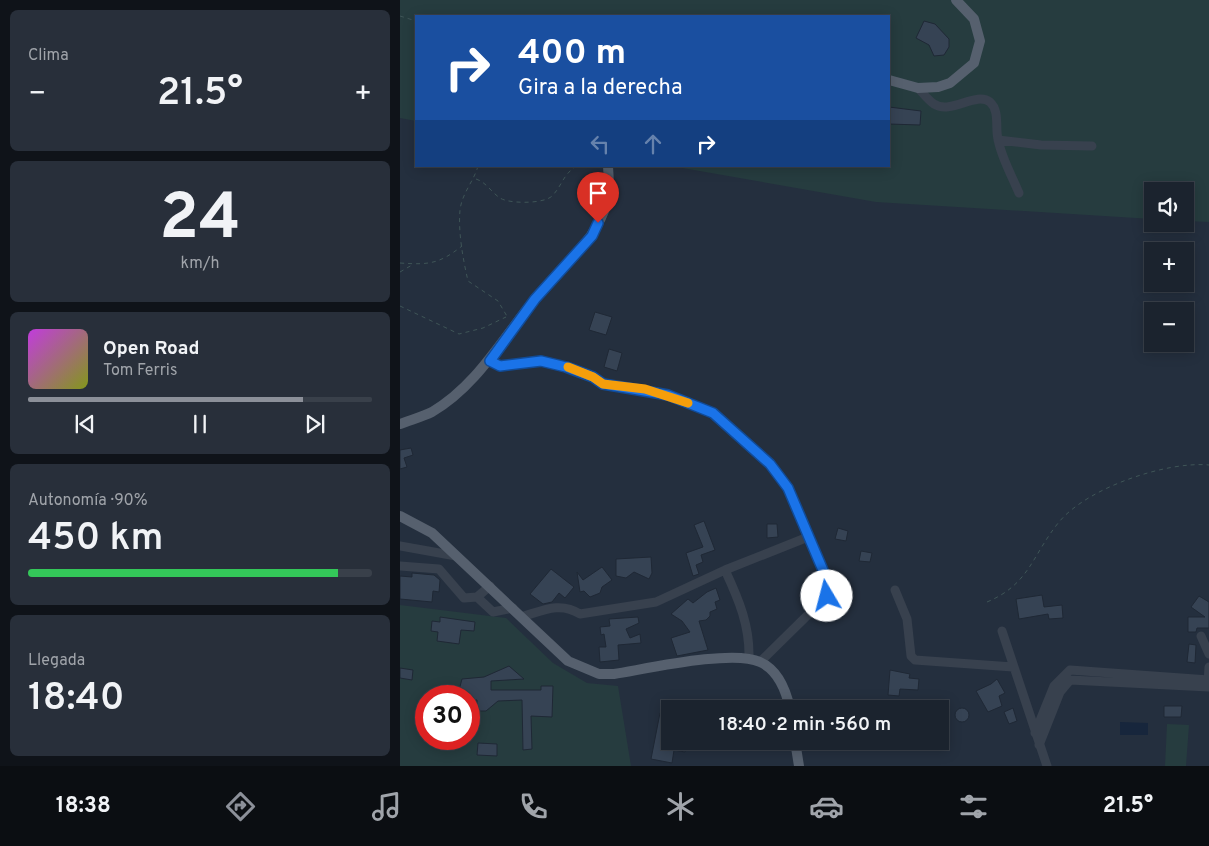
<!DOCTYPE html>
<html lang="es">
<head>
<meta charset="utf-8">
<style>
  :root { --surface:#1b232e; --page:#282f3a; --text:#f1f3f6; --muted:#a0a4aa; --line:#39404a; --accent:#8c9099 }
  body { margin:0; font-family:Overpass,sans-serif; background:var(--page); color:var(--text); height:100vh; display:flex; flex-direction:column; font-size:19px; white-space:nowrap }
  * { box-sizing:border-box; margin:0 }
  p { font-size:16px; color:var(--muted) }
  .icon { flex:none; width:28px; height:28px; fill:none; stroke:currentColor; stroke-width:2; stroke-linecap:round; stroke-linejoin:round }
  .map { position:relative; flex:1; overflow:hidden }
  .details { display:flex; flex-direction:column; gap:10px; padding:10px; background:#0f1319; width:400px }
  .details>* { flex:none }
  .top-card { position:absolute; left:15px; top:15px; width:475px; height:152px; border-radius:0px; box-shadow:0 2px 12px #0003,0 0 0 1px var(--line); background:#1a4fa0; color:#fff; overflow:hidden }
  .tools { position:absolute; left:744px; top:182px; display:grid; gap:10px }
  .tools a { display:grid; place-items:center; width:50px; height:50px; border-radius:0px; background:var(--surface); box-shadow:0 2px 12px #0003,0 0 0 1px var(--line); font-size:25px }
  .speed { position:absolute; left:15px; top:685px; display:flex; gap:10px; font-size:25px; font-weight:700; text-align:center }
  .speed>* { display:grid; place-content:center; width:65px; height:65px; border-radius:50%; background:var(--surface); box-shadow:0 2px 12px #0003,0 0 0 1px var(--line); line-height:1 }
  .speed .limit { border:8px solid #d22; background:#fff; color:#111 }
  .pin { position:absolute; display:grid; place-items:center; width:42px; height:42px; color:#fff; margin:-51px -21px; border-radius:50% 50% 50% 0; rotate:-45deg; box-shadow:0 0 5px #0007 }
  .pin .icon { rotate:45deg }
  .me { position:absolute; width:55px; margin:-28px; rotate:352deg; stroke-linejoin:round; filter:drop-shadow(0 0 4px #0008) }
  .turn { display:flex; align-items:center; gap:18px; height:105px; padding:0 20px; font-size:22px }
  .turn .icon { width:65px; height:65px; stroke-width:2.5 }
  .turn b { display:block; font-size:35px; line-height:42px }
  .lanes { display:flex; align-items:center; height:48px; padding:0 20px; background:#0003; justify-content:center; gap:25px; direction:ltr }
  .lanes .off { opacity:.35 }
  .big { font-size:38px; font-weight:600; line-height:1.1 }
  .details .tile { flex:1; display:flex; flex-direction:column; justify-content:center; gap:8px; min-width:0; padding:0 18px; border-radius:8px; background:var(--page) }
  .details .dial { align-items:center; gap:0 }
  .dial b { font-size:65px; line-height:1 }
  .song { display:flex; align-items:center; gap:15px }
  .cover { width:60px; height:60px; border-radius:8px; background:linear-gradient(135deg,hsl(290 70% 55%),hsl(70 70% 35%)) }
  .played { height:5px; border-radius:2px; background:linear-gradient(90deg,var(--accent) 80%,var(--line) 80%) }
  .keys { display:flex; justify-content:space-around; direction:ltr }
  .heat { display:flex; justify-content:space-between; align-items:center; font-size:28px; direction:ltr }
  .charge { height:8px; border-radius:4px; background:linear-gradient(90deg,#34c759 90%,var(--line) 0) }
  .trip { position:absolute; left:261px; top:700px; width:288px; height:50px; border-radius:0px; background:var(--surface); box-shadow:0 2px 12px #0003,0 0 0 1px var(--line); font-weight:600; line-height:50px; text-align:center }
  .dock { display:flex; height:80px; justify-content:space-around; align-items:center; background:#0b0e12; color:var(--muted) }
  .dock .icon { width:35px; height:35px }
  .dock .current { color:var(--accent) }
  .dock b { font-size:22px; color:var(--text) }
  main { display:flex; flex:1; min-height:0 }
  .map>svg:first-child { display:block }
  .green { fill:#263c3f; fill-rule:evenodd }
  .water { fill:#17263c }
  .building { fill:#364354; stroke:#1f2835 }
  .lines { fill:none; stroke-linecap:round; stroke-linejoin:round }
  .path { stroke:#3f5557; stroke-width:1; stroke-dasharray:4 4; stroke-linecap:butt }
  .minor { stroke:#38414e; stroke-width:9 }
  .major { stroke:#56606e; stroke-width:10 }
  .route-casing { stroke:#114b97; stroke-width:12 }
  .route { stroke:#1a73e8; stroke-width:9 }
  .slow { stroke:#f59e0b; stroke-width:9 }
</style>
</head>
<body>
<main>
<section class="details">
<div class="tile"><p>Clima</p>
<div class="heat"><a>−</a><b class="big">21.5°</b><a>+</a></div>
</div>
<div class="tile dial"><b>24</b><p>km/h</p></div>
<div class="tile">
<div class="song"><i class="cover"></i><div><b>Open Road</b><p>Tom Ferris</p></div></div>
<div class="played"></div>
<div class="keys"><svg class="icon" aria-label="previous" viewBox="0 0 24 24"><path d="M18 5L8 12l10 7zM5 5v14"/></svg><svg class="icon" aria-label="pause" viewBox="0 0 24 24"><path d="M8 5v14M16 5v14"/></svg><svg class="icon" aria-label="next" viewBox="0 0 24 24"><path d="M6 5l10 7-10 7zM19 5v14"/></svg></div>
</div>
<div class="tile"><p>Autonomía · 90%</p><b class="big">450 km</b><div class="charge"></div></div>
<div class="tile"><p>Llegada</p><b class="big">18:40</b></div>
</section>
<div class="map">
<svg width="809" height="766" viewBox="0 0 809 766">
  <rect width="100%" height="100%" fill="#242f3e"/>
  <path class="green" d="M0,0H809V222L785,221V191H752V219L476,202L271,166H489V16H16V121L0,118Z
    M0,605L106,618L153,663L187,683L218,686L231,766H0ZM26,696H69V739H26Z
    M767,724L789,725L786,766H765Z"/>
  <path class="water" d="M720,722L748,723V735H720Z"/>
  <path class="building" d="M524,21L535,24L549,39V47L544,55L534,56L529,45L516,38Z
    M489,107L521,111L520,125L489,124Z
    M195,312L212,317L206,335L189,330Z
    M209,349L222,353L217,371L204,367Z
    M11,448L13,455L4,458L7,467L0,469V450Z
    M304,521L315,550L301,555L303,562L296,565L299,574L293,576L286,553L303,547L294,525Z
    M367,524H377L378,537L367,538Z
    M438,528L448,531L446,541L435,539Z
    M461,551L472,553L470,562L459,561Z
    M251,557L252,573L249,579L234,572L226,578L216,576V559Z
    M202,567L212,580L202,587L200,593L190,597L184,591L180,592L177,572L183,580Z
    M151,569L174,587L165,598L159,593L152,602L143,604L130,594Z
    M12,573L34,575L40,580L39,592L33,591L32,602L0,599V576L12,577Z
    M316,588L320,600L315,602L317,609L310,612V616L306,620L299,621L308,650L277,656L271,638L290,632L282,621L271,614L288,599L293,603L307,592Z
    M642,595L644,607L662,605L663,618L649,619L648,614L619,619L616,599Z
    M799,596L809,602V628H797L796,632H788V617H805L791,607Z
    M40,617L75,622L74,631L61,630L59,644L37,641L38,632L31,631L32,621L40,622Z
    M238,617L239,623L226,629L230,638L240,634L241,643L218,645L219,660L200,662L199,647H206L204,634L201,635L200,627L210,626L209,619Z
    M789,644L796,645L795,663L787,662Z
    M109,666L124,679L91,681V690H141V686H153L152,717L131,716L132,749L123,750L122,700L98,701L86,711H77V700H69V696H60L58,694L62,679L84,677Z
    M0,668L13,670L12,680L0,678Z
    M490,670L510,674L509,678L519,679L518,690L500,689L499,696L488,695Z
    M597,679L605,693L599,696L602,706L588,712L576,691L591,684Z
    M764,706H782L781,717H764Z
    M613,708L617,721L609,724L604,712Z
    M555 715a7 7 0 1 1 14 0a7 7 0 1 1-14 0Z
    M260,713L270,715V741H287L285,752L274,750L272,763L251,759Z
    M78,743L97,744V756L77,755Z"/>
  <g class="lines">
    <path class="path" d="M0,16L16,21
      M78,166C74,181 62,193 60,210C58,232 63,259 68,281L98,301L108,318
      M76,179C86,182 91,192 100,198C109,204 144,204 152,196C162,186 162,176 176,166
      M0,263C29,265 39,264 62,246
      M0,272L12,265
      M0,306L59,334L83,328L106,317
      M587,602C630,584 632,555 659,522C687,488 766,461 809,465"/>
    <path class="minor" d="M518,88C523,93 528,100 534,104C551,115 576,91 590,102C600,111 595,128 598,139C601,157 612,176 619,193
      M598,140L641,145L692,146
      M90,361L100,366L141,361L166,367L193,377L203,384L268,395L313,413L370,464L388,488L428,582L427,596L360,662
      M0,546L56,556
      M0,566L39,569L64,598L77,597L90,586
      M325,570C339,600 350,626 349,659
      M495,590L507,619L511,656L515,660L613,667
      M77,597L93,612L113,608
      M121,617C142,611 160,601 180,614L256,602L325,570L408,537
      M602,631L647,766
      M801,636L809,654
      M808,684L809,667
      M635,733L654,686L670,670L809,680
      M639,745L660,692L670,680L809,687"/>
    <path class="major" d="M489,80L518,88L538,87L550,83L574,63L580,41L574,19L556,0
      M0,424C10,420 22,417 32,412C78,385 103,337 136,298C159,270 191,245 204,211C210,198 209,180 208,166
      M0,516L32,533L168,661L199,674H214C246,669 333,649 360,662C378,670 386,690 390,709
      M395,741L399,766"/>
  </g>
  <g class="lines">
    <g class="route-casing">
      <path id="route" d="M198,223L192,236L135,299L90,361L100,366L141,361L166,367L193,377L203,384L268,395L313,413L370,464L388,488L428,582L427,596"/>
    </g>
    <use href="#route" class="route"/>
    <path class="slow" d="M168,367L193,377L203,384L245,389L288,403"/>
  </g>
</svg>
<div class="tools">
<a><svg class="icon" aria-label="sound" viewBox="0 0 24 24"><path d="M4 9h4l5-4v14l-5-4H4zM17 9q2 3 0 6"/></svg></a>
<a>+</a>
<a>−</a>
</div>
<div class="speed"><div class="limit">30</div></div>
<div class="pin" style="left:198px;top:223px;background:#d93025"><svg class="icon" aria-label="arrive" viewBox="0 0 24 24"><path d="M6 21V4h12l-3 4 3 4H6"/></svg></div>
<svg class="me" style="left:427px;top:596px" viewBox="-20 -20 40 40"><circle r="19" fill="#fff"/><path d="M0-13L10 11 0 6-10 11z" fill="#1a73e8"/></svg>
<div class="trip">18:40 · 2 min · 560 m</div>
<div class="top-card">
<div class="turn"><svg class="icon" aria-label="right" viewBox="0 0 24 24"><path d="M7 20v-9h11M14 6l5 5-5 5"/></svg><div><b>400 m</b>Gira a la derecha</div></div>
<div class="lanes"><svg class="icon off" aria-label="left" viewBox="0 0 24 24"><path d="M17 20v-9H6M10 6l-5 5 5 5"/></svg><svg class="icon off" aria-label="ahead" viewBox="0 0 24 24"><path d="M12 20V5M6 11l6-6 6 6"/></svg><svg class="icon" aria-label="right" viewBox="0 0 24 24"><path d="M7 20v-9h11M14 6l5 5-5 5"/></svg></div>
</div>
</div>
</main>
<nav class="dock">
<b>18:38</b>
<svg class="icon current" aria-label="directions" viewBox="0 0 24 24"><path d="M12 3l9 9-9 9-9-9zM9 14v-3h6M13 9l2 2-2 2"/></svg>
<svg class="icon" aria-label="music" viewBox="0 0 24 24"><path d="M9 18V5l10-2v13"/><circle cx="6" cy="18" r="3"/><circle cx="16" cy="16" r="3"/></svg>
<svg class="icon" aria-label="phone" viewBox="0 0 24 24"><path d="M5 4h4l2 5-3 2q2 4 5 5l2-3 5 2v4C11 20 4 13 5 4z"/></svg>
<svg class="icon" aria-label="climate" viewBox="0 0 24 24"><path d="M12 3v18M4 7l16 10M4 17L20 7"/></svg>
<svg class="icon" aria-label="car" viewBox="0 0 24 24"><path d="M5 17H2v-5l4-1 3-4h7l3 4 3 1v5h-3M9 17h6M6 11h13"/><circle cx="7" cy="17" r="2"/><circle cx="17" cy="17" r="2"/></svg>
<svg class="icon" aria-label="filters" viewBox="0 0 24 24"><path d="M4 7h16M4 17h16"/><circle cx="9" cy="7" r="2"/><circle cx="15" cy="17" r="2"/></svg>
<b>21.5°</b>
</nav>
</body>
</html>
